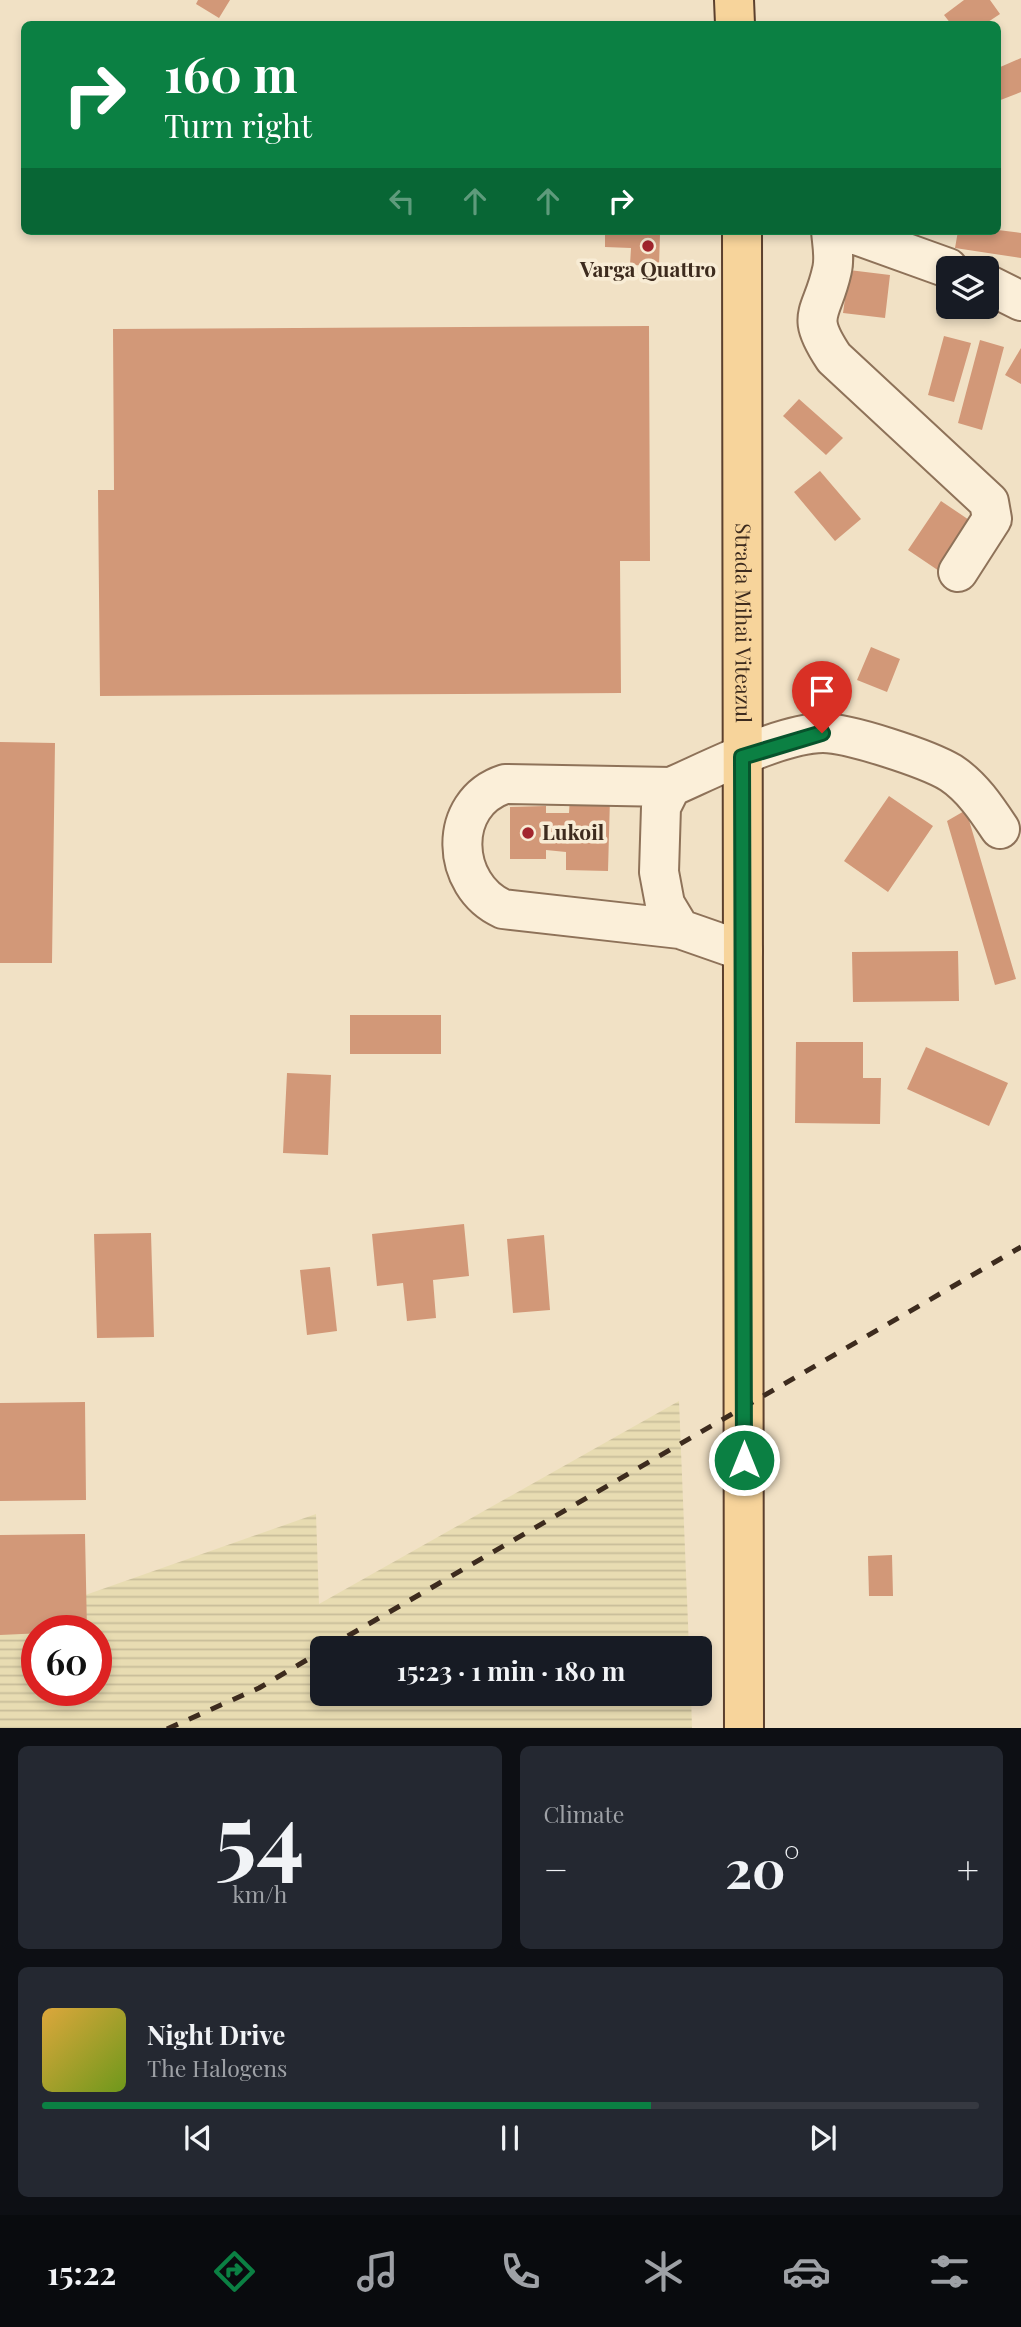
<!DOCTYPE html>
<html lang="en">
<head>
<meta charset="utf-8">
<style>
  :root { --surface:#171b24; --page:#242831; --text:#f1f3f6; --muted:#9ea1a6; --line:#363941; --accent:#0b8043 }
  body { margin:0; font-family:"Playfair Display",serif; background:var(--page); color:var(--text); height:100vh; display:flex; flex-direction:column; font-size:26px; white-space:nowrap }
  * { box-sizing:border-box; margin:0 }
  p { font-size:23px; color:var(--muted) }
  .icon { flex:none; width:38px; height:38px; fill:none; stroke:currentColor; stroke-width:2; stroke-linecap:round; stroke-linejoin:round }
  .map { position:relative; height:1728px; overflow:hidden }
  .drawer { display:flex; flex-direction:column; gap:18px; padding:18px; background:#0d0f14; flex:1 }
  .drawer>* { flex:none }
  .top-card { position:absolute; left:21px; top:21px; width:980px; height:214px; border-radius:10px; box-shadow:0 4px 10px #0003; background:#0b8043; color:#fff; overflow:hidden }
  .buttons { position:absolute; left:936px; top:256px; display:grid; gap:14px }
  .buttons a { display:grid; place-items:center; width:63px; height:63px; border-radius:10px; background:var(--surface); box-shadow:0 4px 10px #0003; font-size:35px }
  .speed { position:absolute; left:21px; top:1615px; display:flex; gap:14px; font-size:35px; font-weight:700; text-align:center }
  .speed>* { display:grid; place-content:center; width:91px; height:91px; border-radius:50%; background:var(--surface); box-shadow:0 4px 10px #0003; line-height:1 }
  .speed .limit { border:10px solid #d22; background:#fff; color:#111 }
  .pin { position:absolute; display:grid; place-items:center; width:60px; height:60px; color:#fff; margin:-72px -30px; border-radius:50% 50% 50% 0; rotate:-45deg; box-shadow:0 0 7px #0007 }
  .pin .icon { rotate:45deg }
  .me { position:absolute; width:77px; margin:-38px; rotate:0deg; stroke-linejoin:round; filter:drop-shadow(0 0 5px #0008) }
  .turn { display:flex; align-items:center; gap:24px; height:147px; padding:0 28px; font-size:32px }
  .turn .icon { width:91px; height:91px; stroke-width:2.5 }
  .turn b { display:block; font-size:49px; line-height:60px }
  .lanes { display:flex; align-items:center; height:66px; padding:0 28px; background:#0003; justify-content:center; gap:35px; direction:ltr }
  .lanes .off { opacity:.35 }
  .big { font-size:52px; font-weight:700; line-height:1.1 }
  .drawer .widget { flex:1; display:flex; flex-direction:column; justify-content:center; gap:10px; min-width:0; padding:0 24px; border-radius:10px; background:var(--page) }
  .drawer .dial { align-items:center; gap:0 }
  .dial b { font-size:91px; line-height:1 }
  .song { display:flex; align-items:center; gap:21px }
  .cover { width:84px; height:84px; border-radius:10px; background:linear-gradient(135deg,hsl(40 70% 55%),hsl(80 70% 35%)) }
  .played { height:7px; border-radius:4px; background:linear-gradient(90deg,var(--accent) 65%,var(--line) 65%) }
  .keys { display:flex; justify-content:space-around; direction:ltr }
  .heat { display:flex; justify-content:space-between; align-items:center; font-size:38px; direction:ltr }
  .drawer .tiles { flex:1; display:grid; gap:18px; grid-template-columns:1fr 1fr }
  .widget:last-child { grid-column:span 2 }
  .trip { position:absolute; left:310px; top:1636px; width:402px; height:70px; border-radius:10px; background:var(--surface); box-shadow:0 4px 10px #0003; font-weight:700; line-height:70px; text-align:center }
  .dock { display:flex; height:112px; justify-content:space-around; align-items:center; background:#090b0e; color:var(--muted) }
  .dock .icon { width:49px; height:49px }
  .dock .active { color:var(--accent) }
  .dock b { font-size:32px; color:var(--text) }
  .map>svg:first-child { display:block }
  .farmland { fill:url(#farmland-rules); fill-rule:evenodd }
  .building { fill:#d29878 }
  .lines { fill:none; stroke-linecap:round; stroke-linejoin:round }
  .minor-casing { stroke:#8e7259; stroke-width:42 }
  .major-casing { stroke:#5c402e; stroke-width:42 }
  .minor { stroke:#fbefd9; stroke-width:38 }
  .major { stroke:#f7d49b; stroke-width:38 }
  .rail { stroke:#3d2b1e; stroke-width:5; stroke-dasharray:12 12; stroke-linecap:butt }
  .route-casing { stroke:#07532c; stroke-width:18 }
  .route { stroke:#0b8043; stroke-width:12 }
  .poi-dot { fill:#a2252d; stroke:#f8ecd5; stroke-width:2.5 }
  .labels { text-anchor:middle; stroke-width:7; stroke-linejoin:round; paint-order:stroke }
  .poi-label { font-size:21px; font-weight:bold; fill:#3d2b1e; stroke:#f8ecd5 }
  .street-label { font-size:21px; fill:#3d2b1e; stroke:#f8ecd5 }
</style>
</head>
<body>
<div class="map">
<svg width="1021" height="1729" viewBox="0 0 1021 1729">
  <defs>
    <pattern id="farmland-rules" width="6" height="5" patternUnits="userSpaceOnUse" patternTransform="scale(1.75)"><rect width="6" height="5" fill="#e8dcb2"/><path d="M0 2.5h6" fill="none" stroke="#c8bd99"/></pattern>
  </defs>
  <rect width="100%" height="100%" fill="#f1e1c5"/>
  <path class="farmland" d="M679,1401L689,1648H322V1694H691L692,1728H0V1625L316,1514L319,1604ZM37,1631H96V1690H37Z"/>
  <path class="building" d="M198,0H230L219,18L196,4Z
    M964,0H990L1000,14L985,24H951L944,15Z
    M1021,58V92L998,101V68Z
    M998,230L1021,233V258L955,248L958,231Z
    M605,233L660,234L659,266L630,265L631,248L605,247Z
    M849,270L890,275L885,318L843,313Z
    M649,326L650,561H620L621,693L100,696L98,490H114L113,329Z
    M944,336L971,343L954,402L928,395Z
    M980,340L1004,347L982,430L958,423Z
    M1021,348V384L1005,375Z
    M799,399L843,438L826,455L783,416Z
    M820,471L861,519L835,541L794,492Z
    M941,501L981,528L948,577L908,550Z
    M871,647L900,659L887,692L857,680Z
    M0,742L55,743L52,963H0Z
    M889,796L933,826L888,892L844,861Z
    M570,797L610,798L608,871L566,870V852L546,850V859H510V807L546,806V813H569Z
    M966,810L1016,979L995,985L947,821Z
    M958,951L959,1001L853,1002L852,952Z
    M350,1015H441V1054H350Z
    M796,1042H863V1078H881L880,1124L795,1123Z
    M926,1047L1008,1083L989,1126L907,1089Z
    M287,1073L331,1075L328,1155L283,1153Z
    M464,1224L469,1276L433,1280L436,1318L407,1321L403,1283L377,1286L372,1234Z
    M151,1233L154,1337L97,1338L94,1234Z
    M544,1235L550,1310L513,1313L507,1239Z
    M330,1267L337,1331L307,1335L300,1270Z
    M85,1402L86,1500L0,1501V1403Z
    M85,1534L87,1631L0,1635V1535Z
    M892,1555L893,1596H869L868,1556Z"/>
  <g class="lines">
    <g class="minor-casing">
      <path id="minor" d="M831,231C832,243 835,258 832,270C822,316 804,313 834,358L989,502L992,519L958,572
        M845,231L948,268
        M987,284L1021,301
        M671,787L505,784C446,803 451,886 503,909L680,929
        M743,951L680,929L665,904L659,872L661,807L671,787C710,770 781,733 823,733C849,733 928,759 951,773C972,787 986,808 1000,829"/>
    </g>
    <g class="major-casing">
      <g id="major">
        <path d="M734,0L735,24"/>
        <path id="s1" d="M742,231L744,1729"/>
      </g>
    </g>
    <use href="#minor" class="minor"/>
    <use href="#major" class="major"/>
    <path class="rail" d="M327,1648L1021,1247
      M167,1729L259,1688L322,1651"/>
  </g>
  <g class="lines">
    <g class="route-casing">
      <path id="route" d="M744,1460L742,757L822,733"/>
    </g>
    <use href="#route" class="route"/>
  </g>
  <g class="poi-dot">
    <circle cx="648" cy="246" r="7"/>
    <circle cx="528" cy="833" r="7"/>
  </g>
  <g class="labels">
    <g class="poi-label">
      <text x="648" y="277">Varga Quattro</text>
      <text x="542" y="840" text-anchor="start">Lukoil</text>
    </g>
    <g class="street-label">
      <text dy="7" stroke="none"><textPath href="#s1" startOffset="392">Strada Mihai Viteazul</textPath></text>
    </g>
  </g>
</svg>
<div class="buttons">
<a><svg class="icon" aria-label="layers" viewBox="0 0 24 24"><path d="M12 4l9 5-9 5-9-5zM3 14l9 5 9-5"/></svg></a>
</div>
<div class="speed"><div class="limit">60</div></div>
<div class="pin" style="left:822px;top:733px;background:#d93025"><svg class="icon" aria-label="arrive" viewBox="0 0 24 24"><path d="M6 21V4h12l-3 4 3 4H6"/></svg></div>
<svg class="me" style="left:744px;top:1460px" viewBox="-20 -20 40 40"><circle r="17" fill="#0b8043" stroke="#fff" stroke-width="3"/><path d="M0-11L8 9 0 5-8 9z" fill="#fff"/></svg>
<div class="trip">15:23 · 1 min · 180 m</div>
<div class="top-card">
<div class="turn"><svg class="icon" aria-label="right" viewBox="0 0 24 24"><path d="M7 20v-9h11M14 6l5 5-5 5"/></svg><div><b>160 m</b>Turn right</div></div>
<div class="lanes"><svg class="icon off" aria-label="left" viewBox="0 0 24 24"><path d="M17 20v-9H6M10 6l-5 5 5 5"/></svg><svg class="icon off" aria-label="ahead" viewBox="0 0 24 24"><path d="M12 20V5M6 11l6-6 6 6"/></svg><svg class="icon off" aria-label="ahead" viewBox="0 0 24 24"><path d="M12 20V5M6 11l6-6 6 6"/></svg><svg class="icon" aria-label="right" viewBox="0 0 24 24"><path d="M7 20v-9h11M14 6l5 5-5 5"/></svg></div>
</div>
</div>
<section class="drawer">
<div class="tiles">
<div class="widget dial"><b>54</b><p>km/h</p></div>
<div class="widget"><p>Climate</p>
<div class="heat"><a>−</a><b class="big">20°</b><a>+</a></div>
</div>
<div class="widget">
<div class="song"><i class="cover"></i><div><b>Night Drive</b><p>The Halogens</p></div></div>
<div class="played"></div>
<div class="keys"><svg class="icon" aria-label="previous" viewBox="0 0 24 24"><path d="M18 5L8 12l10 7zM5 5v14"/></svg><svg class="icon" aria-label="pause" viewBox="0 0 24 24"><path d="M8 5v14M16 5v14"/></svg><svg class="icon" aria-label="next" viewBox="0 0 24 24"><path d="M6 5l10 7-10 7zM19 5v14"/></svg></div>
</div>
</div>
</section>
<nav class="dock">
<b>15:22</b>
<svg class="icon active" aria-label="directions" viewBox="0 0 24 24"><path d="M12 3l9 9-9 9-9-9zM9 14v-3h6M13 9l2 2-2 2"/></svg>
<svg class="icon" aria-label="music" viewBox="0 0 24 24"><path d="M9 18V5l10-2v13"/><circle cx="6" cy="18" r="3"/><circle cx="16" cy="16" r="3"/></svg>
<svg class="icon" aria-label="phone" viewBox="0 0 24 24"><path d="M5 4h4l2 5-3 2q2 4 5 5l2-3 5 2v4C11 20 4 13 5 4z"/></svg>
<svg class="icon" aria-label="climate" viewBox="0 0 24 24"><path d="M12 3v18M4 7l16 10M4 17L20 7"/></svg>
<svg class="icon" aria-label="car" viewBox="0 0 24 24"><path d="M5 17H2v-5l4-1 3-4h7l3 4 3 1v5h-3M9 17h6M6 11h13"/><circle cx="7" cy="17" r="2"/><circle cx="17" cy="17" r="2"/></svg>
<svg class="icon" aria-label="filters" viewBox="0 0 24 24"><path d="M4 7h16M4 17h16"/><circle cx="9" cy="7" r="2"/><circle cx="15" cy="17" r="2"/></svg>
</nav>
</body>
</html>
